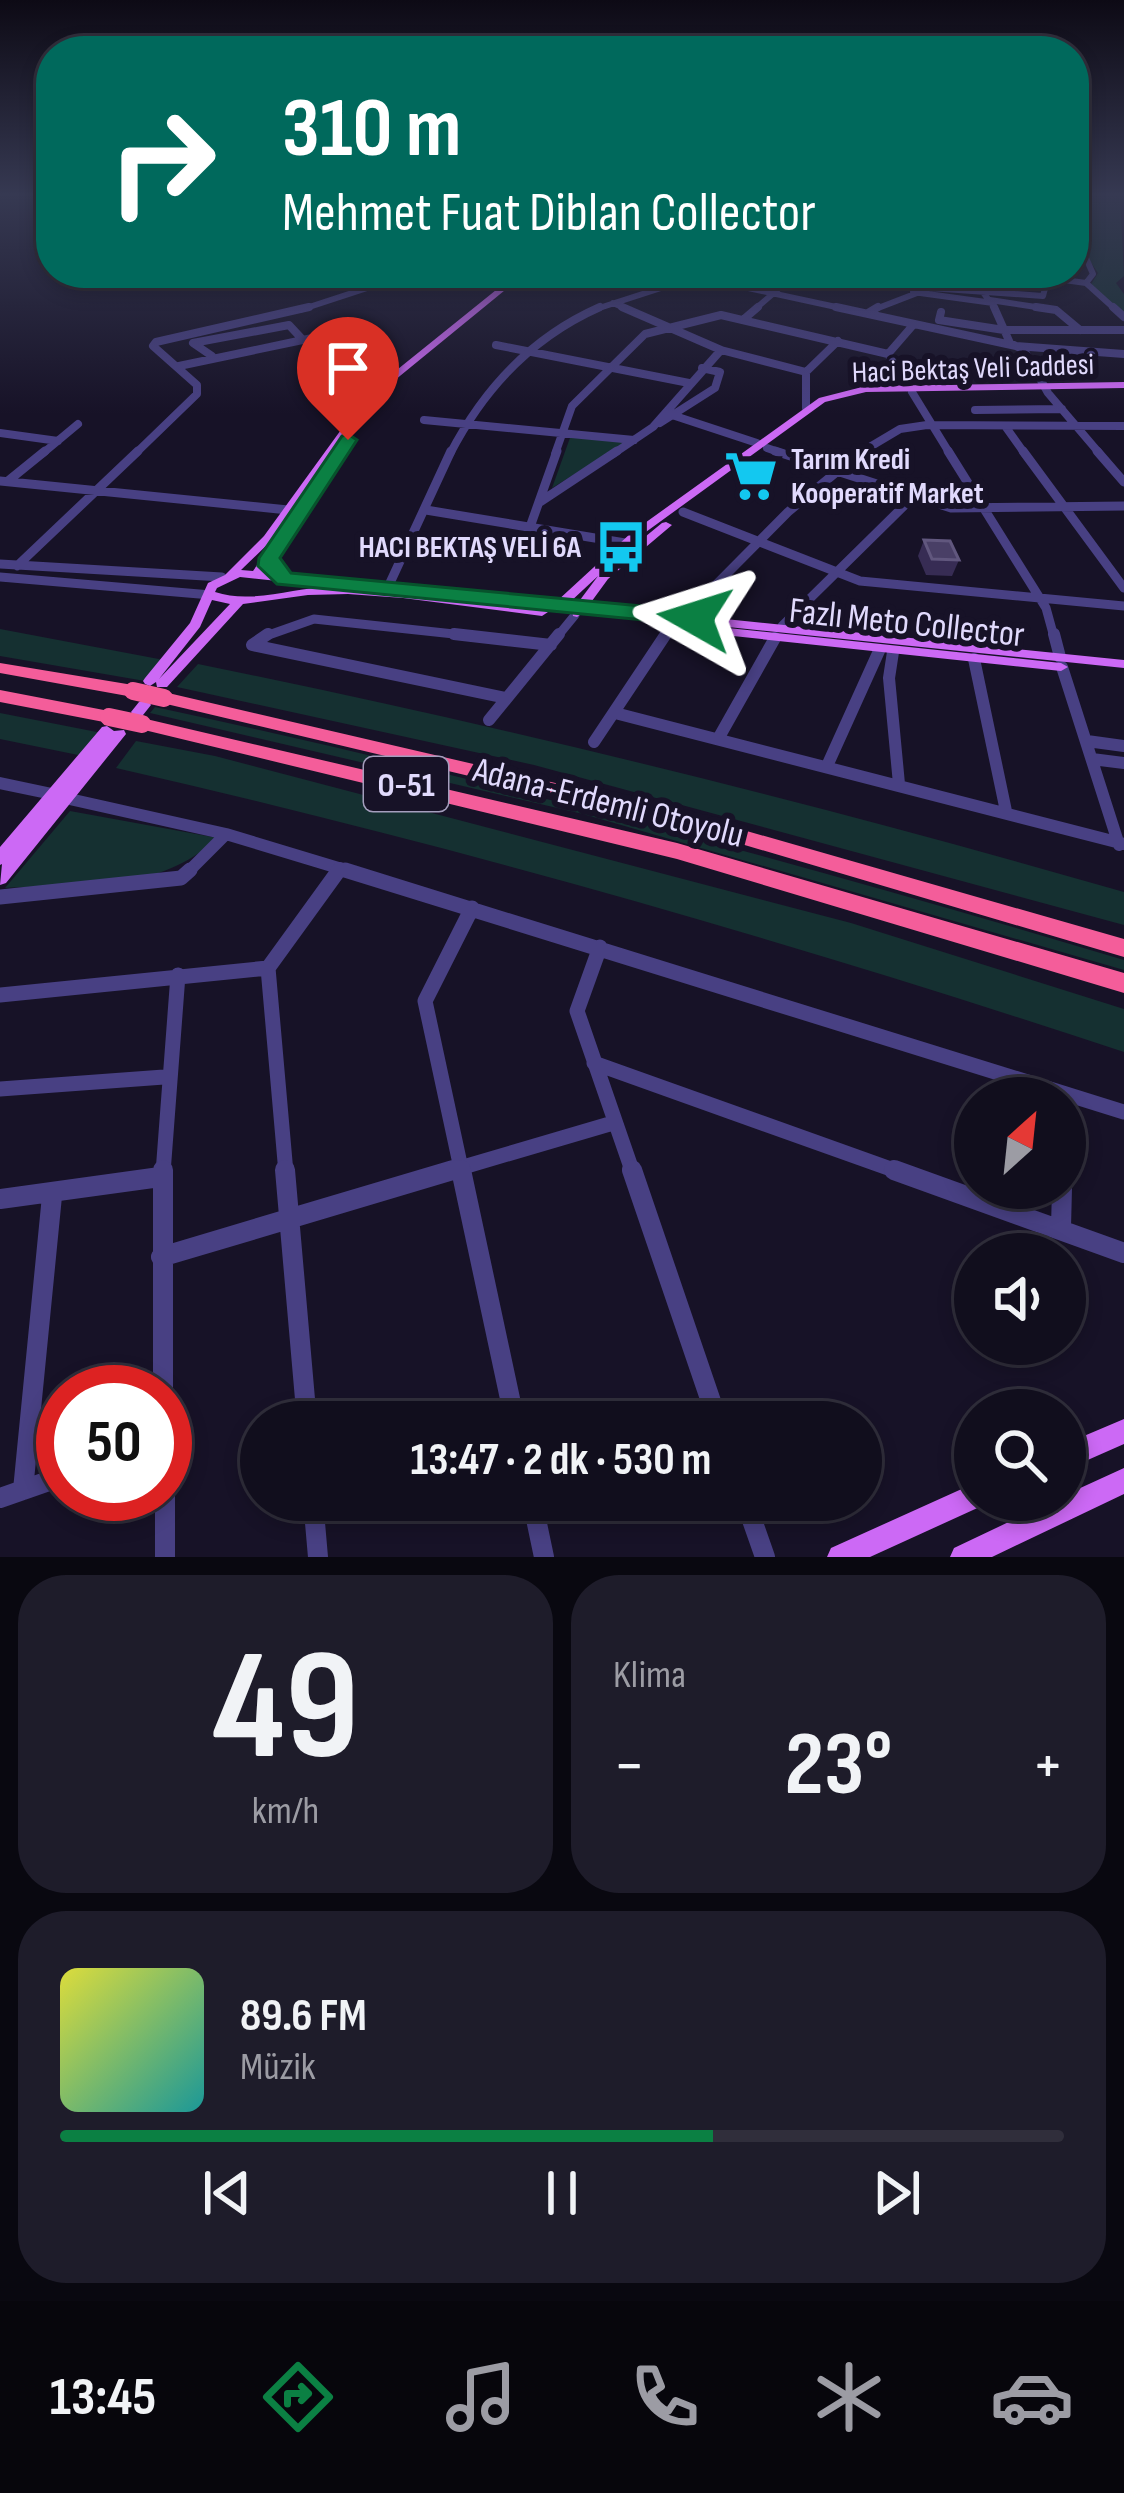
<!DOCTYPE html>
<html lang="tr">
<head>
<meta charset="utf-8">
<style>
  :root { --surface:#110e1d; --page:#1e1c2a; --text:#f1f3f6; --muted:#9c9ca4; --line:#302e3b; --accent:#0b8043 }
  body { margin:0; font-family:"Sofia Sans Condensed",sans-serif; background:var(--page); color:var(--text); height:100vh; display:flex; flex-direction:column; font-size:45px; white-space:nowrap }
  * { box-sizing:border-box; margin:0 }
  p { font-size:39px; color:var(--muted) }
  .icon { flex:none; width:66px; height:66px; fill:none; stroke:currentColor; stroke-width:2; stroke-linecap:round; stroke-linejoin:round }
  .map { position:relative; height:1557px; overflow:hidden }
  .drawer { display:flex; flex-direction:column; gap:18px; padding:18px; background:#090810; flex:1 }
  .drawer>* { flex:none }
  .banner { position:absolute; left:36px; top:36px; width:1053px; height:252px; border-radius:48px; box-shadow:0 6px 18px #0003,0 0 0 3px var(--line); background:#00695c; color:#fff; overflow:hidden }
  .needle { width:78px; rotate:27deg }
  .tools { position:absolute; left:954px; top:1077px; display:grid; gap:24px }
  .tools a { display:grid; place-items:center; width:132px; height:132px; border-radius:50%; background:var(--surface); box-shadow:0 6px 18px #0003,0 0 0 3px var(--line); font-size:60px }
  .speed { position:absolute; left:36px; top:1365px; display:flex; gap:24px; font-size:60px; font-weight:700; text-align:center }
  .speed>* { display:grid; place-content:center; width:156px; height:156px; border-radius:50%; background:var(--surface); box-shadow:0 6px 18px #0003,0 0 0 3px var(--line); line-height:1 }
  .speed .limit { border:18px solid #d22; background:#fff; color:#111 }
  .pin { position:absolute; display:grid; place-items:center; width:102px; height:102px; color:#fff; margin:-123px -51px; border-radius:50% 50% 50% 0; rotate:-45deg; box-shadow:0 0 12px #0007 }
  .pin .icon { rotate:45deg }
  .me { position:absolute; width:132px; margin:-66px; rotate:276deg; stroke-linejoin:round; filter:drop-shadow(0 0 9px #0008) }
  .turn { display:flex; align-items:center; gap:42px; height:252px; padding:0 48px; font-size:54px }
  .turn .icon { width:156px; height:156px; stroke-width:2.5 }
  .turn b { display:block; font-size:84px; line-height:102px }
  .big { font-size:90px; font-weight:700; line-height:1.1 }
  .drawer .card { flex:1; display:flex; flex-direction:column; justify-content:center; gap:18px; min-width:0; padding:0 42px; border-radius:48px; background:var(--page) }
  .drawer .dial { align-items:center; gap:0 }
  .dial b { font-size:156px; line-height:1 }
  .song { display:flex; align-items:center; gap:36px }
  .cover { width:144px; height:144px; border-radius:18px; background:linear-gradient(135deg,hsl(60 70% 55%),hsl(180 70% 35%)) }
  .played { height:12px; border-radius:6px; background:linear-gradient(90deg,var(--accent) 65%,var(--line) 65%) }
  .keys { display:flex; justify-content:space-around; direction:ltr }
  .heat { display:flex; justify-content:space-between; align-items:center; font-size:66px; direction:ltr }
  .drawer .tiles { flex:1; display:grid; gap:18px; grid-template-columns:1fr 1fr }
  .card:last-child { grid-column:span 2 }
  .trip { position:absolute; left:240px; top:1401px; width:642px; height:120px; border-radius:60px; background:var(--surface); box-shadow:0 6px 18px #0003,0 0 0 3px var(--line); font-weight:700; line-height:120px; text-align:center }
  .dock { display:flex; height:192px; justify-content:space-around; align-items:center; background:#07060c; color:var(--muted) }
  .dock .icon { width:84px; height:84px }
  .dock .selected { color:var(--accent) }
  .dock b { font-size:54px; color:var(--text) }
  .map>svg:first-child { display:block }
  .green { fill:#153031 }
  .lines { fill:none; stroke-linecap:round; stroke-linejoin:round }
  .minor-far5 { stroke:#484083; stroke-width:6 }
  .minor-far4 { stroke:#484083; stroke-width:8 }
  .minor-far3 { stroke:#484083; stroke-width:9 }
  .minor-far2 { stroke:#484083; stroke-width:12 }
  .minor-far1 { stroke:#484083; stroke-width:15 }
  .minor { stroke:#484083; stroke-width:20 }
  .major { fill:#cc69f5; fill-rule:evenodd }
  .highway { fill:#f45d9a; fill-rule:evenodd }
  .highway-bridge { stroke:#f45d9a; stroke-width:18 }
  .wall { fill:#372c54 }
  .building { fill:#493f66; stroke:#61577e; stroke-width:3 }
  .route { fill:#0b8043; stroke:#07532c; stroke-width:3 }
  .labels { text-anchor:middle; stroke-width:12; stroke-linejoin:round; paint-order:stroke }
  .far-street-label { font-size:30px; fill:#e1dafd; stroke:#171227 }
  .far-poi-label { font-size:30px; font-weight:bold; fill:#e1dafd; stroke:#171227; text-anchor:start }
  .shield { fill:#171227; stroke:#a49ebd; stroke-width:3 }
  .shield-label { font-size:33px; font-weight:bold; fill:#e1dafd }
  .street-label { font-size:36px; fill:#e1dafd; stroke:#171227 }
</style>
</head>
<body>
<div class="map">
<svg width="1124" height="1557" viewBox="0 0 1124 1557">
  <rect width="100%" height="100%" fill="#171227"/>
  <path class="green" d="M1074,196H1120L1124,276L1116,283L1124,294V314L1090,286L1098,273L1088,258L1074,250Z
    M571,435L628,441L552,488Z
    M0,629L164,660L145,681L0,656Z
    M198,664C509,727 818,804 1124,892V925L534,765L177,687Z
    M155,707C482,777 804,864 1124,960V970L583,814L150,713Z
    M0,713L102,733L83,756L0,739Z
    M136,741L215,756L851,923L1124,1009V1052C792,942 457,846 116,768Z
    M70,811L218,838C156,894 84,883 5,888Z"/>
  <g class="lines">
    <path class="minor-far5" d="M1074,252L1086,258L1093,274L1086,283L1116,310
      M898,273L929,285
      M969,273L996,310
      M1013,273L1086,283
      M725,283L850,310
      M913,292L993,303
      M990,300L1056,310
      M613,303L629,310
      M300,310L413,273
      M593,310L661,288L730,284
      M754,310L797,273
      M873,310L930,288L1043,296L1049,273"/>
    <path class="minor-far4" d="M622,307L721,350L806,372
      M836,307L1016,346L1124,354
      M994,307L1010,343L1024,350L1048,393L1100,454
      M1036,307L1056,310L1080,330
      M1113,307L1124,317
      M941,312L939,320L1004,330H1124
      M868,313L878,307
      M744,319L758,307
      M496,345L689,383
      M212,356L193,343L289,325L302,339
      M179,366L317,337
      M907,387L888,354L914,324
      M912,392L950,454
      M806,408V372L838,341
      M975,410L1062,409
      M672,415L757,443
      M424,420L634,440
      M660,423L715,388L720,372L702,368
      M1005,426L1025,454
      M0,433L58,441
      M767,448L784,454
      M42,454L78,424
      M135,454L197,394V385L153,346L156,342L309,307
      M450,454C484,388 532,337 600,307
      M555,454L572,406L645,334L721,315L888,354
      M613,454L653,427L721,350
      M858,454L900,429L927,425L1124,426"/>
    <path class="minor-far3" d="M775,451L951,508L1124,506
      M948,451L1046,608L1054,637
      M1023,451L1124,588
      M1097,451L1124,482
      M0,481L288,510
      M8,481L45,451
      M540,502L617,451
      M426,510L625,543
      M683,512L860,581L1124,606
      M530,527L557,451
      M0,564L222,577
      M17,566L138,451
      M0,577L211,595
      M389,585L451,451
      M684,617L788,512L862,451
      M782,626L914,496
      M263,637L314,619L482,637
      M557,637L575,615
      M664,637L672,626"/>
    <path class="minor-far2" d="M268,634L252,645L506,698
      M454,634L551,645
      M1054,634L1060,657
      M893,652L889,678L899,784
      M974,659L1006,811
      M1062,667L1119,845
      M615,713L1124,844
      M489,720L559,634
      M718,739L775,638
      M1087,741L1124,746
      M594,742L666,634
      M1092,759L1124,763
      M827,766L879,651
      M0,783L52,794
      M65,798L226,834L355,873
      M187,873L226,834
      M337,873L340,868"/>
    <path class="minor-far1" d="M345,870L1124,1112
      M0,897L181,878L190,870
      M600,947L577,1011L633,1173
      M268,968L339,870
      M0,995L268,968L286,1173
      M594,1063L902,1173
      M0,1089L164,1077
      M163,1173L178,975
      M443,1173L613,1123
      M462,1173L425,1001L472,908"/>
    <path class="minor" d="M285,1170L307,1422
      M461,1170L515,1422
      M632,1170L718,1422
      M894,1170L1124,1253
      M0,1199L160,1177
      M1061,1227L1062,1188
      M161,1257L453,1170
      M163,1392V1170
      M23,1490L52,1196
      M165,1494V1557
      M0,1498L63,1476
      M313,1500L318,1557
      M532,1500L544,1557
      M745,1500L765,1557"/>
    <path class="major" d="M517,273H526L373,398L345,438L353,440L265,572L556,602L631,533L819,398L866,386L1124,382V388L866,392L825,402L639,537L607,568L662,523L666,522L672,525L608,579L589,605L1124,660V668L584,612L577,617L573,616L572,611L524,606L542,608L548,612L542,616L403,598L348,594L308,595L243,604L167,687H157L156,682L150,686L145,684L143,681L145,678L190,623L208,583L225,575L264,536L367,394ZM336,450L253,571L241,570L272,540ZM598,576L577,604L569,603ZM240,577L334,587C296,586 253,605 215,592L217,588ZM212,600L230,604L159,679L200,627Z
      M680,623L1061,663L1068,667L1061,671L676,630L674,627Z
      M144,700L149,702L151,705L143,715H133L131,712L139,702Z
      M107,726L114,731L124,730L126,734L6,883L0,885L2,864L0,865V847L102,727Z
      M1124,1419V1444L1065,1470V1444Z
      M1124,1468V1494L992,1557H950L954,1548L1055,1500H1065V1495Z
      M975,1483V1500H986L984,1505L870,1557H827L831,1548Z"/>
    <path class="highway" d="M0,663L133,685L141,691L133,697L0,673Z
      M0,690L109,711L117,717L109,723L0,702Z
      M164,692L684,813L1124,939V957L684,827L158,702L156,698L158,694Z
      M142,718L677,843L1124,973V993L677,859L136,728L133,724L136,720Z"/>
    <path class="highway-bridge" d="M133,691L164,698
      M109,717L142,724"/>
  </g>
  <path class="wall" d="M924,540L959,560L952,576L926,575L918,556Z"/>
  <path class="building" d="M924,540L950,541L959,560L932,559Z"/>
  <linearGradient id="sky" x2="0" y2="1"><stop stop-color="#0d0a15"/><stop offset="0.47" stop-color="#363952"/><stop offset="1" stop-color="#363952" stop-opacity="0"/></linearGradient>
  <rect width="1124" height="414" fill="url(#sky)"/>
  <path class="route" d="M348,434L357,440L280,558L291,573L695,611L707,618L695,625L277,584L258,566L259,558L342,436Z"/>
  <defs>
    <g id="supermarket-bare" transform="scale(4.14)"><path d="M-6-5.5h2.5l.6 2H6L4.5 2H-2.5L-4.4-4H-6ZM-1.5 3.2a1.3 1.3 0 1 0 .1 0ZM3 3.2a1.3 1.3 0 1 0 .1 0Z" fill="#13c8f0" stroke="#171227" stroke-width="2.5" paint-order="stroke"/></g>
    <g id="bus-bare" transform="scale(4.14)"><path d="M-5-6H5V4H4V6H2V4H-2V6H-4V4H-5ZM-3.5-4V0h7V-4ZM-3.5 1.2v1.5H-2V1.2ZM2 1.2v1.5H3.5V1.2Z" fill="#13c8f0" stroke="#171227" stroke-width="2.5" paint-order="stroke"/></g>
  </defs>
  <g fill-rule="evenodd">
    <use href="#supermarket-bare" x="751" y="476"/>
    <use href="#bus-bare" x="621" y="547"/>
  </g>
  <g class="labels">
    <g class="far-street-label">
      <text transform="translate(973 368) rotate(-2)" y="10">Haci Bektaş Veli Caddesi</text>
    </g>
    <g class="far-poi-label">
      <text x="791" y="469">Tarım Kredi<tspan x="791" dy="34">Kooperatif Market</tspan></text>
      <text x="581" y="557" text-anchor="end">HACI BEKTAŞ VELİ 6A</text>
    </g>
    <rect class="shield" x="364" y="757" width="84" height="54" rx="9"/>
    <g class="shield-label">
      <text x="406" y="796">O-51</text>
    </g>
    <g class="street-label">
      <text transform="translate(907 621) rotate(6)" y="13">Fazlı Meto Collector</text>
      <text transform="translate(609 801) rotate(14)" y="13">Adana-Erdemli Otoyolu</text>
    </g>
  </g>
</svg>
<div class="tools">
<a><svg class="needle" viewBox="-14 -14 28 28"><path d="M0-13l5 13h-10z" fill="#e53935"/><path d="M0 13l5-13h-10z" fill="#9c9ca4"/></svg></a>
<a><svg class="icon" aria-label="sound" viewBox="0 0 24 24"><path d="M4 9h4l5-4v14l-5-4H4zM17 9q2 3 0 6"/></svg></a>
<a><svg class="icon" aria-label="search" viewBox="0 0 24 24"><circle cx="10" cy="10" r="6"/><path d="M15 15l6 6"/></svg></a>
</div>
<div class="speed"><div class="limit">50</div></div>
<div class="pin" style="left:348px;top:440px;background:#d93025"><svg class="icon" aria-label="arrive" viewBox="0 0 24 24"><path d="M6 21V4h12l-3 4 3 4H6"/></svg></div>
<svg class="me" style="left:695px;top:618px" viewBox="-20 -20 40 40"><path d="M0-17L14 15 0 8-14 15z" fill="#0b8043" stroke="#fff" stroke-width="4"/></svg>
<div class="trip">13:47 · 2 dk · 530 m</div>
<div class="banner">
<div class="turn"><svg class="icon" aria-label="right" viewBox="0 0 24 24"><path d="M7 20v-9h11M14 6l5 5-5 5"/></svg><div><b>310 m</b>Mehmet Fuat Diblan Collector</div></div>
</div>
</div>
<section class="drawer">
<div class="tiles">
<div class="card dial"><b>49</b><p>km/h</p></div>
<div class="card"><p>Klima</p>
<div class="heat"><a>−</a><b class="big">23°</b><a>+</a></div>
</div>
<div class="card">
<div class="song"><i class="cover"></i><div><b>89.6 FM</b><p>Müzik</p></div></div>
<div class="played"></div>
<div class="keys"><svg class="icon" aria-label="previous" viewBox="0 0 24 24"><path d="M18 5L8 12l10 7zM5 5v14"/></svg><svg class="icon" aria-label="pause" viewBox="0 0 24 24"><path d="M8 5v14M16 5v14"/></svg><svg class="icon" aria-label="next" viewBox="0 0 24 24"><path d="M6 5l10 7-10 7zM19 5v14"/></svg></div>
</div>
</div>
</section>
<nav class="dock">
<b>13:45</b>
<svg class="icon selected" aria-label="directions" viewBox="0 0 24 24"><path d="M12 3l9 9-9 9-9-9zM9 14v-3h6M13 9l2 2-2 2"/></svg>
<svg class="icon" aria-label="music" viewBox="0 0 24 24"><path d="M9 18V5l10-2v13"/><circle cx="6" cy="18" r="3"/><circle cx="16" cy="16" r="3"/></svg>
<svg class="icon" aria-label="phone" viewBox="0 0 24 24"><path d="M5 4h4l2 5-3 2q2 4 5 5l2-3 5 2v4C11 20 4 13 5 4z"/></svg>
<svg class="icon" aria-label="climate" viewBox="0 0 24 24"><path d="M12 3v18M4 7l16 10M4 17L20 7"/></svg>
<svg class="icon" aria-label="car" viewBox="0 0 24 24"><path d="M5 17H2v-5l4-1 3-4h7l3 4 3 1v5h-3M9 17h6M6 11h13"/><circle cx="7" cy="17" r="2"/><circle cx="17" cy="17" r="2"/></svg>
</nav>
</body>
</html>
